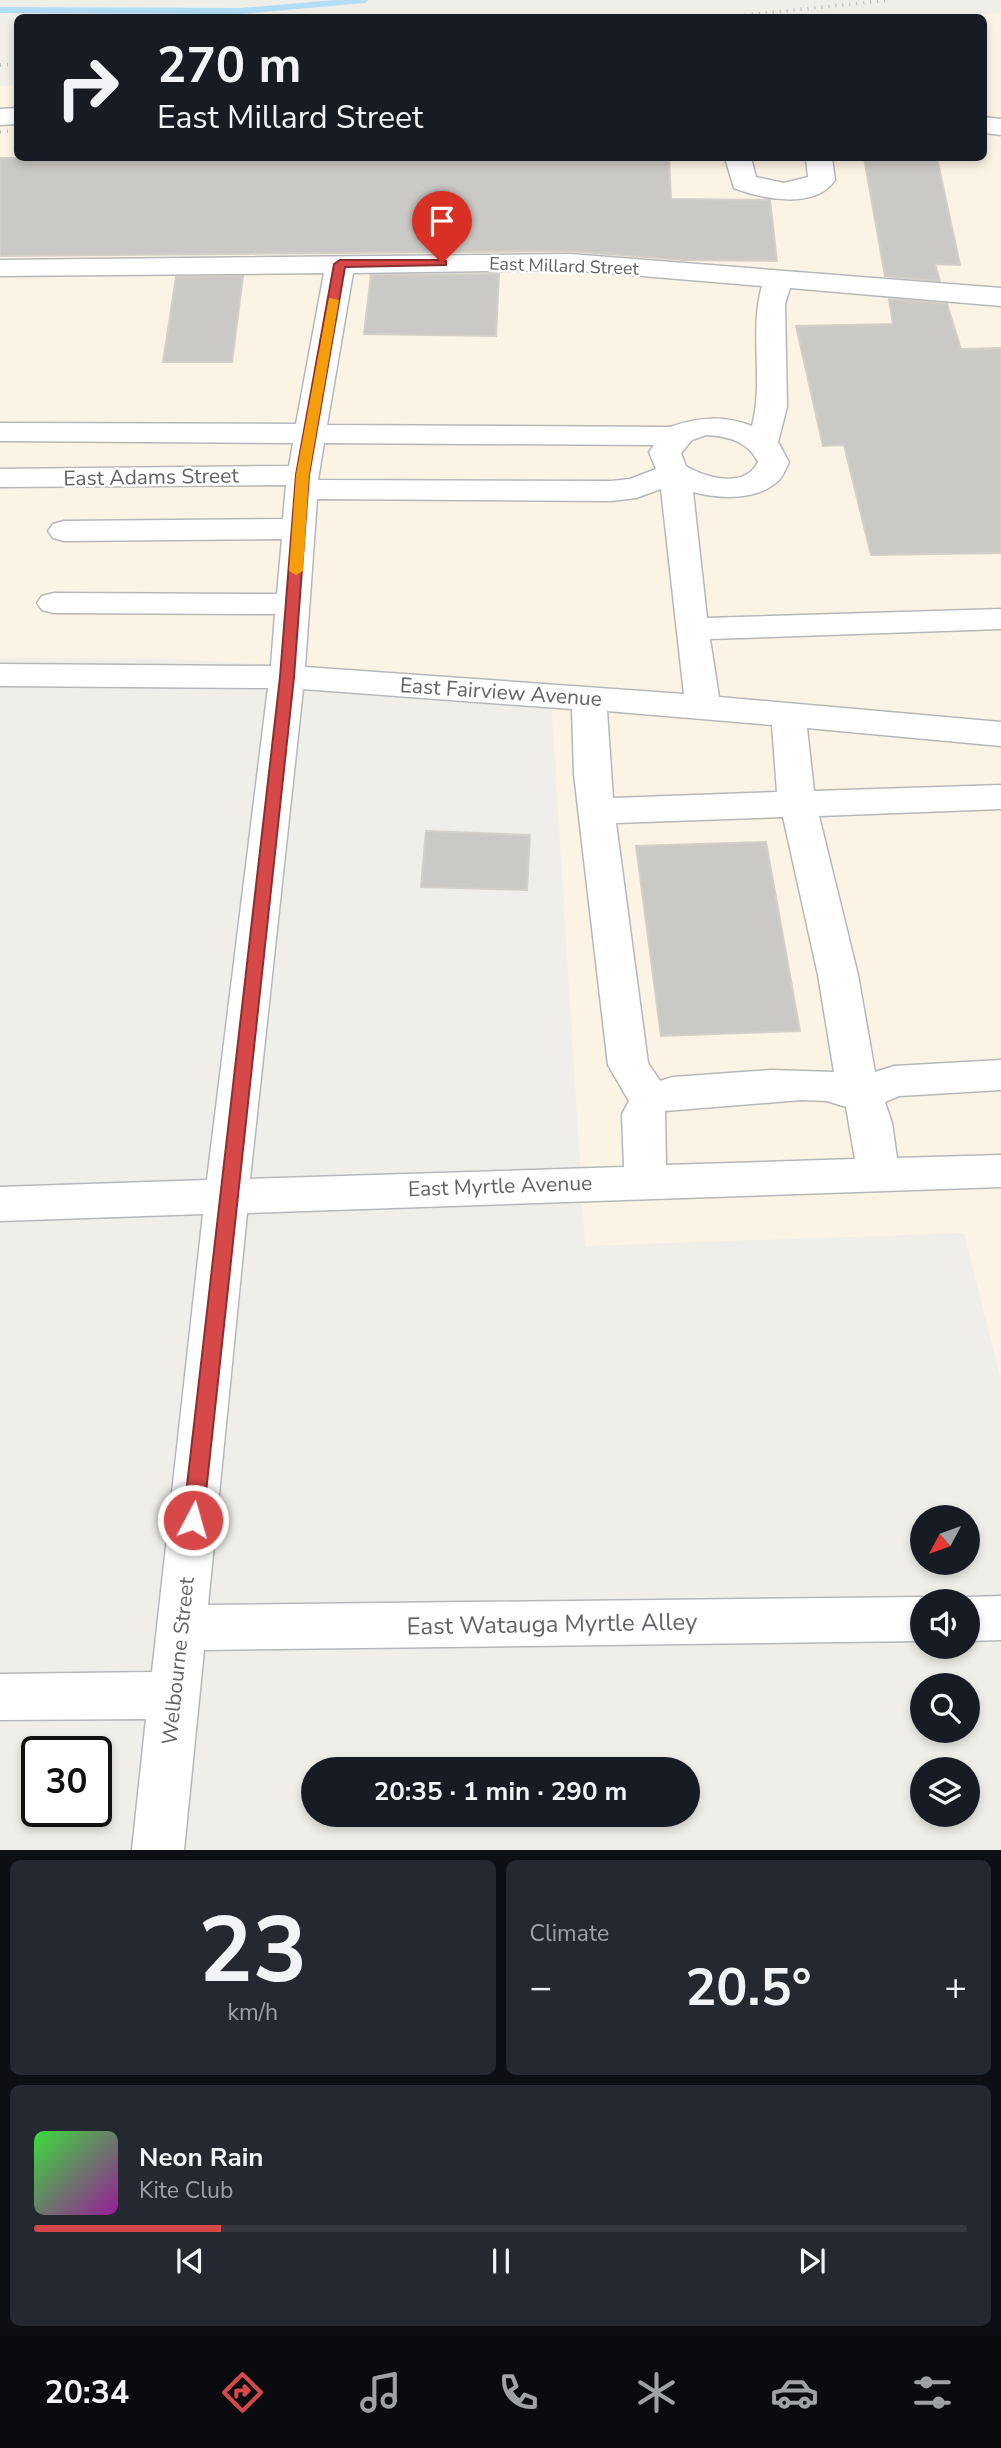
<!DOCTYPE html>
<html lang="en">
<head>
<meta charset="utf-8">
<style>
  :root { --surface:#171b24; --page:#242831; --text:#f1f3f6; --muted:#9ea1a6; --line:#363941; --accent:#d74948 }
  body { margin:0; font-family:"Nunito Sans",sans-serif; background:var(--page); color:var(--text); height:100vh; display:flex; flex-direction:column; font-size:26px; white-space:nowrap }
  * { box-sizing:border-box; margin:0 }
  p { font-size:23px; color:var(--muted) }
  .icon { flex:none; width:38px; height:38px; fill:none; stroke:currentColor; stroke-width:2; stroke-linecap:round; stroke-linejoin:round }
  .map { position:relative; height:1850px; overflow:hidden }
  .sheet { display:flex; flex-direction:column; gap:10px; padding:10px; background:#0d0f14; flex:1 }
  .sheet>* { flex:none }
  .top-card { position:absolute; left:14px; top:14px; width:973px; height:147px; border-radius:10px; box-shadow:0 4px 10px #0003; background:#171b24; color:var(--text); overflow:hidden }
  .needle { width:46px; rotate:229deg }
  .controls { position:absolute; left:910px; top:1505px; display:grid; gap:14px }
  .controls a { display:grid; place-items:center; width:70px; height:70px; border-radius:50%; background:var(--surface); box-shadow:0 4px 10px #0003; font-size:35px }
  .speed { position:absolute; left:21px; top:1736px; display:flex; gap:14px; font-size:35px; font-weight:700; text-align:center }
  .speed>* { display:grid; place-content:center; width:91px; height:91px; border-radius:50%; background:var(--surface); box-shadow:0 4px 10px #0003; line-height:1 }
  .speed .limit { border:4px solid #111; border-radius:10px; background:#fff; color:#111 }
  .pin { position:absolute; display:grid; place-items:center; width:60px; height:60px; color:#fff; margin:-72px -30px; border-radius:50% 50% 50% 0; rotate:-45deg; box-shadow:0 0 7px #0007 }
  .pin .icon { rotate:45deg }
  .me { position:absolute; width:77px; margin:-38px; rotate:6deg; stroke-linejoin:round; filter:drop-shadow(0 0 5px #0008) }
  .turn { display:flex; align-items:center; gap:24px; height:147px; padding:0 28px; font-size:32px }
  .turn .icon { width:91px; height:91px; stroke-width:2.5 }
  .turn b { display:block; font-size:49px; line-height:60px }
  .big { font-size:52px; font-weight:700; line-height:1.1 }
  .sheet .tile { flex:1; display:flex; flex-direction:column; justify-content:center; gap:10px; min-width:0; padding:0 24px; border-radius:10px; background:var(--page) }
  .sheet .dial { align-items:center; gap:0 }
  .dial b { font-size:91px; line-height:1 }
  .song { display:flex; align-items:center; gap:21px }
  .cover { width:84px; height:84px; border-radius:10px; background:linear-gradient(135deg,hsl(120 70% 55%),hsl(300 70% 35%)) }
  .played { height:7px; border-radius:4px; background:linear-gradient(90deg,var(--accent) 20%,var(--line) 20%) }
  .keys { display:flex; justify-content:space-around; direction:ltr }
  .heat { display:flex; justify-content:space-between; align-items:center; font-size:38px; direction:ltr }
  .sheet .tiles { flex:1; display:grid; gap:10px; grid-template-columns:1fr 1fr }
  .tile:last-child { grid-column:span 2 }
  .trip { position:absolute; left:301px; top:1757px; width:399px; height:70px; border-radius:35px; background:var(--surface); box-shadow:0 4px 10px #0003; font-weight:700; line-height:70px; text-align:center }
  .dock { display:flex; height:112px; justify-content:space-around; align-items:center; background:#090b0e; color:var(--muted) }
  .dock .icon { width:49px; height:49px }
  .dock .current { color:var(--accent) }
  .dock b { font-size:32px; color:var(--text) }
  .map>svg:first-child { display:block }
  .commercial { fill:#fbf3e3 }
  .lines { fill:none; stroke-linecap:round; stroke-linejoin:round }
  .stream { fill:#b2ddf6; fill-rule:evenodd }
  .building { fill:#cbc9c5; stroke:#d4cfc7; stroke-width:2 }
  .minor-casing { stroke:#b5b8bb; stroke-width:3 }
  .minor { fill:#fff; fill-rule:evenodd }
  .rail { stroke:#b4b5b5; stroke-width:3.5; stroke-dasharray:1 6; stroke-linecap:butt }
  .route { fill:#d74948; stroke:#8c2f2f; stroke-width:2 }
  .slow { fill:#f59e0b }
  .labels { text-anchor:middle; stroke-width:5; stroke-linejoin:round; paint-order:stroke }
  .far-street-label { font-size:18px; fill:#606367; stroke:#fff }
  .street-label { font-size:21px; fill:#606367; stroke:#fff }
  .near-street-label { font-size:24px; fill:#606367; stroke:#fff }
</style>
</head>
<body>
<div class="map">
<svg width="1001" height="1850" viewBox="0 0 1001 1850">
  <rect width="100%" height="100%" fill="#f0eee9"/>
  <path class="commercial" d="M1001,13V1380L964,1233L585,1246L550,682L175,659L0,658V86L17,85L18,158H984V18L952,17Z"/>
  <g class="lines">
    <path class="stream" d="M335,0H369L365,3L241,14L0,13V7L241,8Z"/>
  </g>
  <path class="building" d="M0,158H669L671,199L770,200L777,261L683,260L570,251L0,256Z
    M864,158H937L960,265L935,264L940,281L885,276Z
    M499,274L496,336L364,334L371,275Z
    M243,276L232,362H163L176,277Z
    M889,299L947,304L961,349L1001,348V553L871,555L844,445L823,446L796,326L893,324Z
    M426,831L530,835L527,890L421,887Z
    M766,842L800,1031L661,1036L636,846Z"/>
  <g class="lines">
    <g class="minor-casing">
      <path id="minor" d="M18,108V124L0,125V109Z
        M984,117L1001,119V135L984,133Z
        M725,158H751L756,177L784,183L808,177L806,158H832L835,180C815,210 762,199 734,188Z
        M570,254L1001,288V306L790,288L785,304L787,407L778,442L789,462C786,468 783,477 778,481C757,501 719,499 693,492L707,618L1001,609V629L710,639L719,697L1001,722V746L807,728L814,791L1001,785V809L819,816L858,975L875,1072L894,1066L1001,1060V1090L899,1096L885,1102L892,1123L897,1158L1001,1155V1187L247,1213L208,1605L922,1597L934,1601H922V1641L204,1650L184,1850H132L146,1719L0,1720V1674L152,1672L203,1214L0,1221V1187L207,1180L268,688L0,686V664L271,666L275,614L54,613L42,610L37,603L42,596L54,593L277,594L282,539L64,541L53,538L48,531L53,524L64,521L283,519L286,485L0,487V469L289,466L293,443L0,441V423L296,424L324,273L0,276V260ZM570,270L762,286C749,331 764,380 752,426C722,415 700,417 670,427L327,425L353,273ZM706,435C727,436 748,441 758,462C745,489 706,478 686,466L681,453L692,440ZM324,443L654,445L649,452L656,469L630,479L611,481L318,480ZM661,489L684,694L305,667L317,499L611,501L636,498ZM303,689L572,709L574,774L608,1065L629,1101L622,1114L624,1167L250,1179ZM607,711L772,725L777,792L613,798ZM783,817L818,975L834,1072L771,1070L673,1077L660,1081L648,1063L616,823ZM801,1100L827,1101L846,1107L855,1159L666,1165L665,1111Z
        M1001,1596V1640L968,1641V1601H956L968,1597Z"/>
    </g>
    <use href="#minor" class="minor"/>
    <path class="rail" d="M717,18L891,0
      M0,65L18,64
      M0,132L18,130"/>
  </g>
  <path class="route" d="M442,260L446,261V265L345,267L309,475L294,677L203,1520L200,1526L193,1528L186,1526L183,1520L280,677L296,475L334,264L340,260Z"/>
  <path class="slow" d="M329,298L339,300L309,475L303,571L296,575L289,571L296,475Z"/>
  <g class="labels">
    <g class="far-street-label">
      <text transform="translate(564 266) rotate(2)" y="6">East Millard Street</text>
    </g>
    <g class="street-label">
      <text transform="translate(151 477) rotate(-1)" y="7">East Adams Street</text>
      <text transform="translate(501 692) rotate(4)" y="7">East Fairview Avenue</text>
      <text transform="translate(500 1186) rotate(-2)" y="7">East Myrtle Avenue</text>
      <text transform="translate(178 1661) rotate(-84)" y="7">Welbourne Street</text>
    </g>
    <g class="near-street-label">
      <text transform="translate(552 1624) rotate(-1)" y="8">East Watauga Myrtle Alley</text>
    </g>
  </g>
</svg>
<div class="controls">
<a><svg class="needle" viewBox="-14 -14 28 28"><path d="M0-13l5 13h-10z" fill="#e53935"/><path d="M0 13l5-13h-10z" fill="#9ea1a6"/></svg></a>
<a><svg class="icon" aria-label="sound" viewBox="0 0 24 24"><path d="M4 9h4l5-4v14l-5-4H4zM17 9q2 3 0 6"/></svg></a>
<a><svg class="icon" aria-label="search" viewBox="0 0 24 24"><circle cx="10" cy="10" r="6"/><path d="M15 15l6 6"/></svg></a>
<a><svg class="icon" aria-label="layers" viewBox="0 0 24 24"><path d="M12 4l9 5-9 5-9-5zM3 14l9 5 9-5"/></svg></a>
</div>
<div class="speed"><div class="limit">30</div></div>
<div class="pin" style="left:442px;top:263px;background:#d93025"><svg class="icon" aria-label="arrive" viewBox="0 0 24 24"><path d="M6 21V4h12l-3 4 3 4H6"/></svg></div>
<svg class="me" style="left:193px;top:1520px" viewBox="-20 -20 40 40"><circle r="17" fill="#d74948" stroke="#fff" stroke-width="3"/><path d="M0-11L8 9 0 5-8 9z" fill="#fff"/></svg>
<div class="trip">20:35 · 1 min · 290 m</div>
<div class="top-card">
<div class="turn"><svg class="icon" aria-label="right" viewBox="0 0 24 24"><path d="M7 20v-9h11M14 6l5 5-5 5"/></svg><div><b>270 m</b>East Millard Street</div></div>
</div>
</div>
<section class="sheet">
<div class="tiles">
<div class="tile dial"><b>23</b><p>km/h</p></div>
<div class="tile"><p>Climate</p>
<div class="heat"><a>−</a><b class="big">20.5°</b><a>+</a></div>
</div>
<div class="tile">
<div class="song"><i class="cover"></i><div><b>Neon Rain</b><p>Kite Club</p></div></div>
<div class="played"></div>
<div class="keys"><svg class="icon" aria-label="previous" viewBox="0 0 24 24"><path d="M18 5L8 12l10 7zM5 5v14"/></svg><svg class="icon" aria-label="pause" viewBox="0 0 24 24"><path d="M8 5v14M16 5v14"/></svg><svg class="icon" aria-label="next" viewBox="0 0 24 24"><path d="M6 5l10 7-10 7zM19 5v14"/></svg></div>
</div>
</div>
</section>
<nav class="dock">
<b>20:34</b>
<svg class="icon current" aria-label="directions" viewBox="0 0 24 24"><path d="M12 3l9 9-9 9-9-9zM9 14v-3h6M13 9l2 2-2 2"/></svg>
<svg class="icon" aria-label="music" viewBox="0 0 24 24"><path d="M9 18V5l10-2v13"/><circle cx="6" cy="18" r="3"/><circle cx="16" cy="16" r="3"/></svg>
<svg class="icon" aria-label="phone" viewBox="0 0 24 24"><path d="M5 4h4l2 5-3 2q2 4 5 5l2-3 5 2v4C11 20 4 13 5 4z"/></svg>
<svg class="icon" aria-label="climate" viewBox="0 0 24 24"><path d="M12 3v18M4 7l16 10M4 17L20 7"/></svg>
<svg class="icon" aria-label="car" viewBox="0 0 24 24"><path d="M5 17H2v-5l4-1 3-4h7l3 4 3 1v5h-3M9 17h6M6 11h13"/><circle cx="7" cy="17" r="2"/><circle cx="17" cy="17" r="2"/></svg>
<svg class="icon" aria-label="filters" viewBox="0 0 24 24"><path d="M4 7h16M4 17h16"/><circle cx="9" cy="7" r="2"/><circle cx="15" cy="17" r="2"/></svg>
</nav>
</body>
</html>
